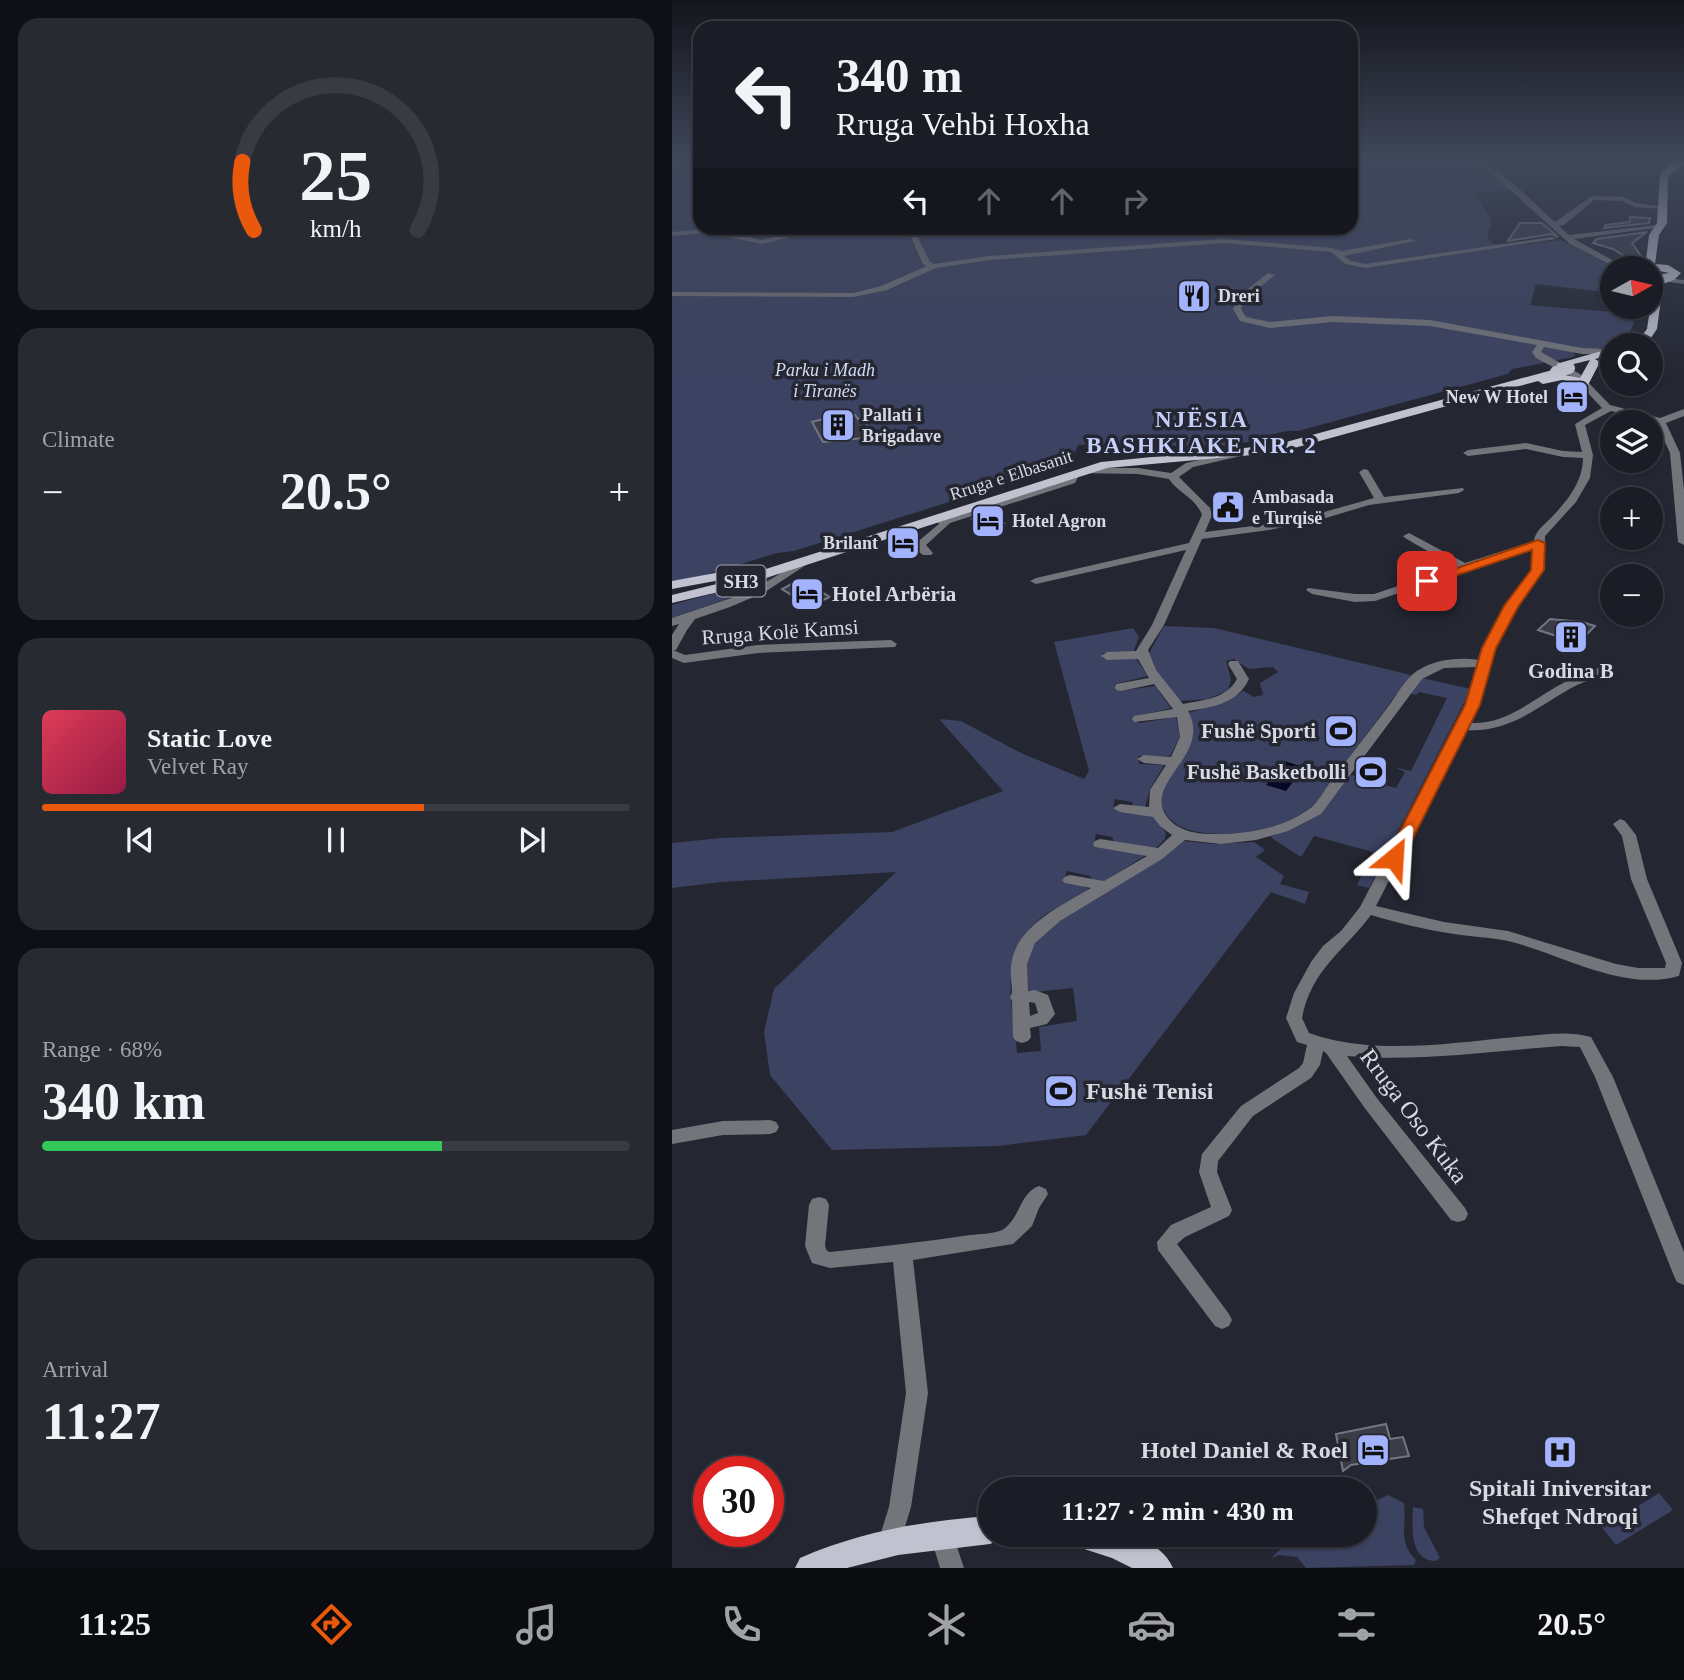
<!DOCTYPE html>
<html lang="en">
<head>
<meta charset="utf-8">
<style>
  :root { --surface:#1b1d26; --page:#282a32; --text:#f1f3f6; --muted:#a0a2a7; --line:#393b43; --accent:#ea580c }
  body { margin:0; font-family:"Times New Roman",serif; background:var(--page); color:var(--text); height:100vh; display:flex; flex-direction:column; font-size:26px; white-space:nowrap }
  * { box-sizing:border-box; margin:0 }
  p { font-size:23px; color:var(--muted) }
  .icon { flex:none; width:38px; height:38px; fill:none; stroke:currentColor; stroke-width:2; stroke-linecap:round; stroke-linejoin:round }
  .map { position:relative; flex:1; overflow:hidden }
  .drawer { display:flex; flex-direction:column; gap:18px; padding:18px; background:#0f1015; width:672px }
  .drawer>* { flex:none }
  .banner { position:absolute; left:21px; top:21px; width:665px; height:214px; border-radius:21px; box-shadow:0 2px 5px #0004,0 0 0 2px var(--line); background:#1b1d26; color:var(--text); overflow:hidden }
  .needle { width:46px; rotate:82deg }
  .buttons { position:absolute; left:928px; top:256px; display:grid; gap:14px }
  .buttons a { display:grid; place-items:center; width:63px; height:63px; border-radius:50%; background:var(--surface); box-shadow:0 2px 5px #0004,0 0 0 2px var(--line); font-size:35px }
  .speed { position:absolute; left:21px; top:1456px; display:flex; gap:14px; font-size:35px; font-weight:700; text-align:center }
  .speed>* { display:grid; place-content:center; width:91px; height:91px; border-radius:50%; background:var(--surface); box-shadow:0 2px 5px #0004,0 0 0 2px var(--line); line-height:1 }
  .speed .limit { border:10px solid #d22; background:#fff; color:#111 }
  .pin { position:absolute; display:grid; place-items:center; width:60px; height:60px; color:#fff; margin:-30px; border-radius:14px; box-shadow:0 4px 10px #0006 }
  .me { position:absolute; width:77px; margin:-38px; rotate:27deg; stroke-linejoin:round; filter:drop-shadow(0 0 5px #0008) }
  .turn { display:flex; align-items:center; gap:24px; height:147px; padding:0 28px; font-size:32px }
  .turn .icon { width:91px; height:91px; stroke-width:2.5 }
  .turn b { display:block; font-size:49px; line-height:60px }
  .lanes { display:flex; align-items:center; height:66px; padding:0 28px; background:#0003; justify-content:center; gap:35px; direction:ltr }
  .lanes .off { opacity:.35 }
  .big { font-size:52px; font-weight:800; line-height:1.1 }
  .drawer .card { flex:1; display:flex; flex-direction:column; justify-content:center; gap:10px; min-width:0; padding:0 24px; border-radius:21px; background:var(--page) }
  .drawer .dial { align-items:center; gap:0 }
  .dial svg { height:182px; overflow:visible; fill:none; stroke:var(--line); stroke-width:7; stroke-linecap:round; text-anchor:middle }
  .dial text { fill:var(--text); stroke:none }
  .song { display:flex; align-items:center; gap:21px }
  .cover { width:84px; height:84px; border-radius:10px; background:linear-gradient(135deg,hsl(350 70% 55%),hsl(340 70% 35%)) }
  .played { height:7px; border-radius:4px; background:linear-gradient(90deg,var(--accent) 65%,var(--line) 65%) }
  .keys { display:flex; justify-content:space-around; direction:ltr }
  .heat { display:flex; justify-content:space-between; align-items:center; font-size:38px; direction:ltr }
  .charge { height:10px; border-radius:5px; background:linear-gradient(90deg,#34c759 68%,var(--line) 0) }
  .trip { position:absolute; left:306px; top:1477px; width:399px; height:70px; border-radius:35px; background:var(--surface); box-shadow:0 2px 5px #0004,0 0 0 2px var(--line); font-weight:800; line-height:70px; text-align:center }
  .tabs { display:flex; height:112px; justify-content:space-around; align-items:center; background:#0b0c0f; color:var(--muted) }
  .tabs .icon { width:49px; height:49px }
  .tabs .current { color:var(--accent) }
  .tabs b { font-size:32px; color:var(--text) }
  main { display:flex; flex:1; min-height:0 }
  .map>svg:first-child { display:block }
  .green { fill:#3c4261 }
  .water { fill:#070924 }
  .building { fill:#3a3c48; stroke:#737684; stroke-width:2 }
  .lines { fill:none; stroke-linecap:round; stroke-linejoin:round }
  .minor { fill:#73757b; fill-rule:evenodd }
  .major { fill:#c0c3cf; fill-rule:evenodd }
  .major-bridge { stroke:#c0c3cf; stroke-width:12 }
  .route { fill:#ea580c; stroke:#983908; stroke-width:2 }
  .labels { text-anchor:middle; stroke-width:7; stroke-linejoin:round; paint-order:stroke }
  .far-poi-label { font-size:18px; font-weight:bold; fill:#d8dae2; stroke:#242732; text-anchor:start }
  .far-park-label { font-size:18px; font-style:italic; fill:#d6dbf4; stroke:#242732 }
  .far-street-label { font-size:18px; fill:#d8dae2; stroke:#242732 }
  .shield { fill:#242732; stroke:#a2a4ad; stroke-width:2 }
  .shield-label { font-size:19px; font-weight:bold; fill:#d8dae2 }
  .poi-label { font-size:21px; font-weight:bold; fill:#d8dae2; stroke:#242732; text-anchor:end }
  .street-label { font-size:21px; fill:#d8dae2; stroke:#242732 }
  .far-district-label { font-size:23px; font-weight:bold; letter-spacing:2px; fill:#c6cffa; stroke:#242732 }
  .near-poi-label { font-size:24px; font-weight:bold; fill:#d8dae2; stroke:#242732; text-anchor:start }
  .near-street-label { font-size:24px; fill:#d8dae2; stroke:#242732 }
</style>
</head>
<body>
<main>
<section class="drawer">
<div class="card dial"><svg viewBox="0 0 100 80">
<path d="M14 69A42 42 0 1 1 86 69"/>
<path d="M14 69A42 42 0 0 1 9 39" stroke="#ea580c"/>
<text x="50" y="56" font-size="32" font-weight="700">25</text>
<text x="50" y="72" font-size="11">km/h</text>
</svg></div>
<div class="card"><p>Climate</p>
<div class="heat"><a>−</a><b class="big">20.5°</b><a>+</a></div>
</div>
<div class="card">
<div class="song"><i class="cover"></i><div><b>Static Love</b><p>Velvet Ray</p></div></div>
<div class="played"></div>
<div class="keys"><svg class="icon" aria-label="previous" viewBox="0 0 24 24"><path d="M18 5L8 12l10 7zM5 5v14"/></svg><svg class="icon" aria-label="pause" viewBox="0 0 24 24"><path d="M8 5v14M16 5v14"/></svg><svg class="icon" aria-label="next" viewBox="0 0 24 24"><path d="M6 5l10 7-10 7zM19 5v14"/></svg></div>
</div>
<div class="card"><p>Range · 68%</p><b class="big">340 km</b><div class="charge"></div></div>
<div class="card"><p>Arrival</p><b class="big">11:27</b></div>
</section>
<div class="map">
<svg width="1012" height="1568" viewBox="0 0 1012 1568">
  <rect width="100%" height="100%" fill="#242732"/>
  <path class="green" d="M0,160L11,163L7,172L11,176L28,175V228H679V160H801L839,190L803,193L820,221L815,237L821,244L839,246L889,240L945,268H940V286L923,291L864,284L858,305L964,314C958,349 932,348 901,352L903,355L901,357L840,369L836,374L626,431C607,428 580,444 558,445C508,449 456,442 406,445L398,463L381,469L122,551L105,553L29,576L0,582Z
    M103,576L52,600L0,618V605Z
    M492,626L542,628L739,675C716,705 694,735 672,765C661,780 650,799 635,810C607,830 567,837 533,833C515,831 497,825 490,806C482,783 516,761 520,739C521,731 518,722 516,713L555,701L571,691L582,697L591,695L588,683L606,672L601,667L577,669L562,659L554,661L559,679L556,690L536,699L508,701L478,664L475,657Z
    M461,628L467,637L461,653H431V658L464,659L476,676L442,684L448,691L483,686L499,708L461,717L467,723L504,717L508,737L498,756H466L467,764L492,765L478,789L473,807L461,806L460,802L443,799L441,808L481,817L494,832L493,839L484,848L442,842L440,837L424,834L422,845L474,855L433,881L423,882L418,876L395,871L393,875L417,889C402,899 385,906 370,917C325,952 340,1004 345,1053L369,1051L367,1027L405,1021L401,988L362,992L354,989C353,966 356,949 372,931L511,841L541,844L582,842L593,850L584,857L612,876L608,884L637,892L633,904L599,892L414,1135L326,1146L160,1150L98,1075L92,1032L102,989L224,872L49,882L0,888V843L49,838L220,832L331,791L267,719L289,721L349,753L412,779L417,771L382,642Z
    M750,678L799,689L697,888L685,885L701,852L642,836L629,857L601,839L599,836C637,822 655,811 677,775L683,776L693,761L715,767L706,783L724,788L733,772L722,767L739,771L775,698L747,692L744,695L737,693Z
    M987,1493L1001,1510L944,1545L928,1525L949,1512L952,1515Z
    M716,1495L732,1503C735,1525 725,1542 744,1560L742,1565L634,1568L625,1557L607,1555L600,1558C621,1530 662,1535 693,1535V1506Z
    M741,1507L751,1509L752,1527L768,1558L764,1561C737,1561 740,1526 741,1507Z"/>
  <path class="water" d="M612,761L632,767L614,791L594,785Z"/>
  <path class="building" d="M958,217L978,218L977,223L932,228L934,225L958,222Z
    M848,223H870L886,237L880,234L836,241Z
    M975,232L960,243L969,256H952L941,249L921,243L925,239Z
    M183,415L186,419L190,418L203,437L151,442L140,422L159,417Z
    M321,514L332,523L310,529L300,519Z
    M129,579L148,591L158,597L137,606L110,589Z
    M878,619L910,622L923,626L906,643L866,630Z
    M714,1424L718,1439L731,1437L737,1456L679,1465L671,1471L664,1434Z"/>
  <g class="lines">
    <path class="minor" d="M798,160C823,160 863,205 883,222L920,196L951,197L964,203L994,207L990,209L963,207L950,201L922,200L892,225L887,226L897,235L986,225L990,227L902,239L955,268H945L898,244L816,170Z
      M143,228H154L90,244L35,233L0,236V232L35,229L90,240Z
      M235,228H241L258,262L262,264L318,256L552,239L660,248L669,251L739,239L743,241L672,256L679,261L693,264L880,237L884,239L693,268L674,264L659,252L552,243L318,260L264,268L215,290L181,297L0,296V292L181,293L209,286L255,266L251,264Z
      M596,273L603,275L574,298L569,309L574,317L598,322L661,316L758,320L910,348L934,349L938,352L937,354H910L872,347L869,352L908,374L938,405L988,418L1012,409V416L994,423L1008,453L1012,490V545L1006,542L998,453L984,423L939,411L913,425L921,455L918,478L904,502L873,536L872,570L845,607L823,648L807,705L798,723C835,725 862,698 893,682C906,674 919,670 934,666L940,670C931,677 916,680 905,685C867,705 839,733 794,730L704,906L772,922L836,931L944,964L966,968H993L994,963L959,879L950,836L941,824L948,819L953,821L964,835L975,879L1010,963L1007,976C950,992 890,954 836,941C818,937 800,937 782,934C754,930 726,923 699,915C672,951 639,970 630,1018L637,1033C701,1056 778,1043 844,1037C868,1035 896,1030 919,1037L941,1077L1012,1252V1285L1005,1282L1002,1276L923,1077L908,1047L890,1046C819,1051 746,1062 675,1056L704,1097L793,1208L796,1214L793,1220L786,1222L779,1220L692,1107L654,1053L651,1051L648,1065L639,1078L581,1116L546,1161L545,1172L560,1210L557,1216L513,1237L505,1244L557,1314L560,1320L557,1326L550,1329L543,1326L486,1250L485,1242L499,1225L539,1207L527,1172L530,1154L569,1106L627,1068L631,1063L635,1045L625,1042L614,1018L622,993L639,962L651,946L669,931L688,907L793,705L805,667L772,668L750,679L649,814L616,831L584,840L549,844L513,840L490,859L388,921L363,943L355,964L356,991L363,990L376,995L383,1014L375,1024L358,1028L359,1037L356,1041L350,1043L344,1041L341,1037L340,1001L338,997L340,993C340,984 338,974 339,966C343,926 389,906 419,888L393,883L390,880L393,877L398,875L432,881L475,856L423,847L421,844L423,841L428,839L486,848L500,835L488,826L481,817L448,812L441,808L448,804L477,807L478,790L494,765L472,763L465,759L472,755L499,757L508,737L505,717L462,722L460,719L462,716L501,709L482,684L449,691L444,690L443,687L444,684L477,678L466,659L435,660L429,656L435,652L464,651L480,625L514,550L364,584L358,581L364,578L517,543L530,515C524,498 506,493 497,479L466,474L408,473L403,483L278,523L254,545L261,553L259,555H251L242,548L243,544L267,524L263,518L264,516L274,517L395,479L399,472H406L411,468H466L499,473L514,463L565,451L569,452V456L521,467L507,477L538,508L540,515L533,532L597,524L645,514L702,498L687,472L692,469L696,470L712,497L791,488L792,490L787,493L697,505L647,520L597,530L530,539L492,625L476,650L484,670L511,704C531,700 554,699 565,679L556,664L558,661H566L577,679C565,704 541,707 516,711C540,754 474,780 493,814C503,830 522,834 540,834C573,835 609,829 637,809C646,803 653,789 660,780C679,755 699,729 718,704C726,693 734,678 745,671C763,659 787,657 807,660L811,648L833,606L860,570L862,548L703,601L683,602L640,594L634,590L636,588L683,594H702L783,567L733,538L731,536L737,533L793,563L862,541C863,531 872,525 879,518C895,501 911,482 911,458L891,457L854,449L796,456L791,453L796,450L854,443L891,451L910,452L903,424L930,408L902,378L864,358L860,352L865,345L758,326L661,322L598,328L568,321L561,309L568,295ZM357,1002L363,1003L366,1013L358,1016Z
      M990,277L1012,280V284L990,281Z
      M136,556L142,559L140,561L93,592L58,607L23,619L15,630L4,650H1L13,655L86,645L219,640L225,644L223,647L86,653L12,663L0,658V635L7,624L0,626V618L68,595L101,578Z
      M98,1120L104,1122L107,1127L104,1132L98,1134L51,1135L0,1144V1130L51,1121Z
      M367,1186L374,1189L376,1194L367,1208L360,1226L341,1244L241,1260L256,1393L239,1507L226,1550L218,1553L210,1550L206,1542L217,1507L234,1393L221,1262L158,1268L140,1263L133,1246L137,1205L140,1199L147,1197L154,1199L157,1205L153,1246L155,1251L158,1252C205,1247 251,1242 298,1235C307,1234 322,1234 330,1230C348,1220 347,1193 367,1186Z
      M270,1523L278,1526L292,1568H268L258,1534L262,1526Z"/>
    <path class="major" d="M1012,160V165L996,176L995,223L987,235L983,264L996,265L1009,273L1002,280L991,284L985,329L974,345H963L975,329L982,282H978V276L997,273L964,266L974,261L977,235L985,223L988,175L995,167Z
      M940,348V354L923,359L928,362L916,385L890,380L871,384L866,381L604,453L435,468L63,588L0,603V595L53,582L429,462L603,445L884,369L888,370V374L908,378L918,360L890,367L884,364Z
      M54,571L59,572L61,575L59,578L0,589V581Z
      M318,1516V1535H330L328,1540L318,1544L226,1555L175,1568H123L128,1558C190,1531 251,1521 318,1516Z
      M396,1535C430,1535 484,1529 501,1568H460L440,1558L400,1545Z"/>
    <path class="major-bridge" d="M884,372L897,368"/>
  </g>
  <linearGradient id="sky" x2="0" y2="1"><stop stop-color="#14151c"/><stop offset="0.42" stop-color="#3f475a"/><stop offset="1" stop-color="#3f475a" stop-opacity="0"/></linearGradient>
  <rect width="1012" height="379" fill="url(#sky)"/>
  <path class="route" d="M866,540L873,543L872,570L846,607L824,648L808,705L731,858L728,862H716L714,858L793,705L810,648L832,606L859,570L860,550L759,584H750L748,581Z"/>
  <defs>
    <g id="restaurant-square" transform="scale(1.75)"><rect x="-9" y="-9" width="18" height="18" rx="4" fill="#a3b2fd" stroke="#242732"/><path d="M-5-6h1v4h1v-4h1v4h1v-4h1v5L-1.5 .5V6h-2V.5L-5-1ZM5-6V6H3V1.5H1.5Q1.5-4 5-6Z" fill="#111"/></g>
    <g id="hotel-square" transform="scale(1.75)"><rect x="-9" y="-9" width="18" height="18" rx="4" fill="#a3b2fd" stroke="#242732"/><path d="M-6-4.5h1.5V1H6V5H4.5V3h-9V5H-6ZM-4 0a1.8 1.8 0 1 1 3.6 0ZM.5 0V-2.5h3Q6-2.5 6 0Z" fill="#111"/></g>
    <g id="building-square" transform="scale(1.75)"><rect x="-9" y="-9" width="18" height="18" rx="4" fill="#a3b2fd" stroke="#242732"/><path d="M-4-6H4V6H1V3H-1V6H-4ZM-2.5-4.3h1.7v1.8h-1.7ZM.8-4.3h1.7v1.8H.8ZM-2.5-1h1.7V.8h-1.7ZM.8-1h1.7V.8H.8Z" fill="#111"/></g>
    <g id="civic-square" transform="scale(1.75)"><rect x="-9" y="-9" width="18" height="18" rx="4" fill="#a3b2fd" stroke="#242732"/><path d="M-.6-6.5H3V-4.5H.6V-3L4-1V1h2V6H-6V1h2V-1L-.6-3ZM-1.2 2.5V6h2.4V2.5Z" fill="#111"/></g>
    <g id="stadium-square" transform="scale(1.75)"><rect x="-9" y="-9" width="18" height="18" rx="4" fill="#a3b2fd" stroke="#242732"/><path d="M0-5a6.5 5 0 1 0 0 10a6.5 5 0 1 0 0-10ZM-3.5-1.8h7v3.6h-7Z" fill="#111"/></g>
    <g id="hospital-square" transform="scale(1.75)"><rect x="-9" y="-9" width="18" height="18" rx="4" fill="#a3b2fd" stroke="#242732"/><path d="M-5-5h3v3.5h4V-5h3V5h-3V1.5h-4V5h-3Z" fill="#111"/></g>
  </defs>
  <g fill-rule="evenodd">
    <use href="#restaurant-square" x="522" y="296"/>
    <use href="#hotel-square" x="900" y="397"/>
    <use href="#building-square" x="166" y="425"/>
    <use href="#civic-square" x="556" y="507"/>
    <use href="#hotel-square" x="316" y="521"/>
    <use href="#hotel-square" x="231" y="543"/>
    <use href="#hotel-square" x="135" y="594"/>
    <use href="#building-square" x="899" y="637"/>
    <use href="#stadium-square" x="669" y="731"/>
    <use href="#stadium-square" x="699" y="772"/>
    <use href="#stadium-square" x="389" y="1091"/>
    <use href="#hotel-square" x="701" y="1450"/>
    <use href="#hospital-square" x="888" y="1452"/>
  </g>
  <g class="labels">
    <g class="far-poi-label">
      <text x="546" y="302">Dreri</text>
      <text x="876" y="403" text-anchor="end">New W Hotel</text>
      <text x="190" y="421">Pallati i<tspan x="190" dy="21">Brigadave</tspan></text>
      <text x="580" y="503">Ambasada<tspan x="580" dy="21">e Turqisë</tspan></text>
      <text x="340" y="527">Hotel Agron</text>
      <text x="206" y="549" text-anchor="end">Brilant</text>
    </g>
    <g class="far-park-label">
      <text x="153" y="376">Parku i Madh<tspan x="153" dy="21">i Tiranës</tspan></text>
    </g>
    <g class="far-street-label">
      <text transform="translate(339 475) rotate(-18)" y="6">Rruga e Elbasanit</text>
    </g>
    <rect class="shield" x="44.5" y="565.5" width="49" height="31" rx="5"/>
    <g class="shield-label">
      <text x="69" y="588">SH3</text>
    </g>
    <g class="poi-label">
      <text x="160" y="601" text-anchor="start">Hotel Arbëria</text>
      <text x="899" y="678" text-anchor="middle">Godina B</text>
      <text x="644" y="738">Fushë Sporti</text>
      <text x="674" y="779">Fushë Basketbolli</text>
    </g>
    <g class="street-label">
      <text transform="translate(108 632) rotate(-4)" y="7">Rruga Kolë Kamsi</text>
    </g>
    <g class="far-district-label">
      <text x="530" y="427">NJËSIA<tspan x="530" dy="26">BASHKIAKE NR. 2</tspan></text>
    </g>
    <g class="near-poi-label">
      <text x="414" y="1099">Fushë Tenisi</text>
      <text x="676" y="1458" text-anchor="end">Hotel Daniel &amp; Roel</text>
      <text x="888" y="1496" text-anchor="middle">Spitali Iniversitar<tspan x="888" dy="28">Shefqet Ndroqi</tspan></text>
    </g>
    <g class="near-street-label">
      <text transform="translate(742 1116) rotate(53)" y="8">Rruga Oso Kuka</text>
    </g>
  </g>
</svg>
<div class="buttons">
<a><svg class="needle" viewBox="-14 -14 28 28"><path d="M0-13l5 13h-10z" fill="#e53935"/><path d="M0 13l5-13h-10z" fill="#a0a2a7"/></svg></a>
<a><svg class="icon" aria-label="search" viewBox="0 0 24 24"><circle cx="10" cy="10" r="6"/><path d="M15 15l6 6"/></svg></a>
<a><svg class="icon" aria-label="layers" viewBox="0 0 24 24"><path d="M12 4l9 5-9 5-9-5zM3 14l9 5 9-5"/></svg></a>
<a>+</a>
<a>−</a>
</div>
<div class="speed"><div class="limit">30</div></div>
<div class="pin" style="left:755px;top:581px;background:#d93025"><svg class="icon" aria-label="arrive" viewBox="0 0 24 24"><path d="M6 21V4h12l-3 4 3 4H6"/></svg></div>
<svg class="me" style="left:722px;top:858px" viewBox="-20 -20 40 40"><path d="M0-17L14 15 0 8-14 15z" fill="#ea580c" stroke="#fff" stroke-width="4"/></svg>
<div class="trip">11:27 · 2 min · 430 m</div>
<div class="banner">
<div class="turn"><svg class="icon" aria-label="left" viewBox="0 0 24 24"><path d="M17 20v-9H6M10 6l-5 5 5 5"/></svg><div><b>340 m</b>Rruga Vehbi Hoxha</div></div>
<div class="lanes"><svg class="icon" aria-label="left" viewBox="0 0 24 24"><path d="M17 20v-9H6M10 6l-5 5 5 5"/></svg><svg class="icon off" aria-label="ahead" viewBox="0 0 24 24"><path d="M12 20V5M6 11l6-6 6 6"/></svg><svg class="icon off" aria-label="ahead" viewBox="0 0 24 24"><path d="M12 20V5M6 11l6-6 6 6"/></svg><svg class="icon off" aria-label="right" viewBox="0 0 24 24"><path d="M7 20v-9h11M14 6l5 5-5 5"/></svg></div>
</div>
</div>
</main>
<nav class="tabs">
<b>11:25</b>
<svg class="icon current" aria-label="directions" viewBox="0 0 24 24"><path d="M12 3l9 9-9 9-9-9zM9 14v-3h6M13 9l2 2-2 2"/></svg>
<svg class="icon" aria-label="music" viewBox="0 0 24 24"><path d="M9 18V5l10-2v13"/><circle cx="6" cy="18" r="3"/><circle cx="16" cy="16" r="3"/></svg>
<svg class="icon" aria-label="phone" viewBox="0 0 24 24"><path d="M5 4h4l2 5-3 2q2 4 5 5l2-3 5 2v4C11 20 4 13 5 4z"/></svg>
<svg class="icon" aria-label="climate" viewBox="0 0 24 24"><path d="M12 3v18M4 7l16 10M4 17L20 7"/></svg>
<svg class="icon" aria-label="car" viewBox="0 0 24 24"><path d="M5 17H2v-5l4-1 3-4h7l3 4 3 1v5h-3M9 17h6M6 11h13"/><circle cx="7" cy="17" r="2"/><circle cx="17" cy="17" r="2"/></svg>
<svg class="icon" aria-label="filters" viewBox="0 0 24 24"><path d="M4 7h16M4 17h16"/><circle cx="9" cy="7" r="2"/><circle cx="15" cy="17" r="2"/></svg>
<b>20.5°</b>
</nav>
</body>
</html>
